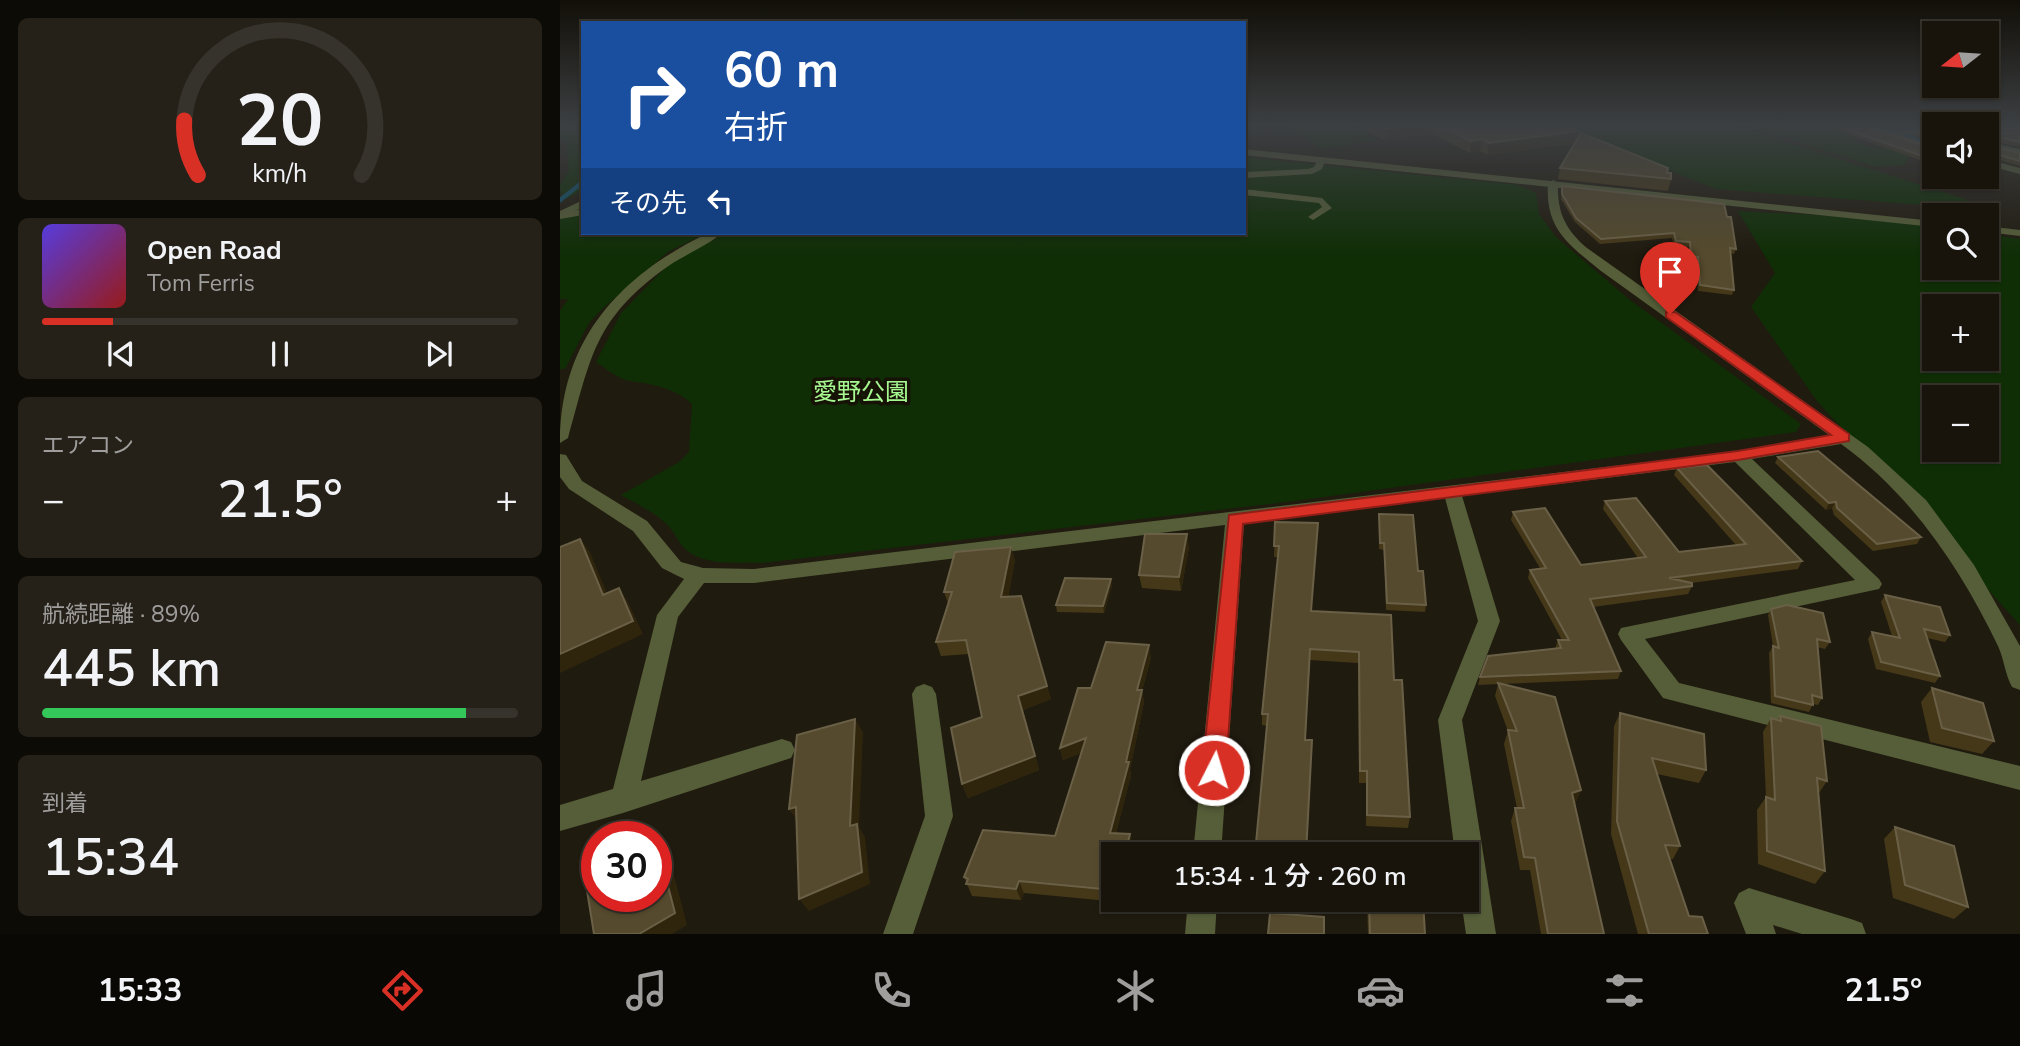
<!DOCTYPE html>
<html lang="ja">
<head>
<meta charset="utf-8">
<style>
  :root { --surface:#18140b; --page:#252119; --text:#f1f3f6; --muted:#9f9e9d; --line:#36332c; --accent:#d93025 }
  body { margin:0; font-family:"Nunito Sans","Noto Sans JP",sans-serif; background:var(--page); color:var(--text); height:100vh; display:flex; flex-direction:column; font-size:26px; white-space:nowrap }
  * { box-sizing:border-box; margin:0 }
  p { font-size:23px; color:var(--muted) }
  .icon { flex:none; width:38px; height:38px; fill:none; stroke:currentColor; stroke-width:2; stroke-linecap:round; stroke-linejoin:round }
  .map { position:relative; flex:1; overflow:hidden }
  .drawer { display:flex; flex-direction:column; gap:18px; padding:18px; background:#0d0b06; width:560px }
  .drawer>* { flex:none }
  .banner { position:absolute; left:21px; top:21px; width:665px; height:214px; border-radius:0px; box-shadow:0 2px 5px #0004,0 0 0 2px var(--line); background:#1a4fa0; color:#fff; overflow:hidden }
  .needle { width:46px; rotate:253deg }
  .buttons { position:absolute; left:1362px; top:21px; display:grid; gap:14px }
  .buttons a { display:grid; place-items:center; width:77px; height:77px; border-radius:0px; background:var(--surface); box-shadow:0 2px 5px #0004,0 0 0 2px var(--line); font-size:35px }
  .speed { position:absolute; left:21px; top:821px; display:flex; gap:14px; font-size:35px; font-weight:700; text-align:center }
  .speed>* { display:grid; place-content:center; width:91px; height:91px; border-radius:50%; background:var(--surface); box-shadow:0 2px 5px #0004,0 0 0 2px var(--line); line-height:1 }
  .speed .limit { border:10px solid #d22; background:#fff; color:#111 }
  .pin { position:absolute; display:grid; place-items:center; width:60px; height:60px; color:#fff; margin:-72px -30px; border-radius:50% 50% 50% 0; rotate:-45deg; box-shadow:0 0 7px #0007 }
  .pin .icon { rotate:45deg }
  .me { position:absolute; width:77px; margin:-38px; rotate:5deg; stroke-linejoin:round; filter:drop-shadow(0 0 5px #0008) }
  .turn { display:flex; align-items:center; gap:24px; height:147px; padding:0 28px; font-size:32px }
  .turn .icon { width:91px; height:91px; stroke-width:2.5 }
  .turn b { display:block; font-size:49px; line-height:60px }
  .then { display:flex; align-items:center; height:66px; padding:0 28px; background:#0003; gap:14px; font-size:26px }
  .big { font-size:52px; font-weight:600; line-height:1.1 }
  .drawer .card { flex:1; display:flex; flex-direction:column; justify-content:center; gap:10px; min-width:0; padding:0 24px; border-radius:10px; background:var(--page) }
  .drawer .dial { align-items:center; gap:0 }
  .dial svg { height:182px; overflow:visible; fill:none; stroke:var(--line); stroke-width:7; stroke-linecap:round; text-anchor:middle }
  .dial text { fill:var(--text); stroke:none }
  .song { display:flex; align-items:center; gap:21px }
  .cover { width:84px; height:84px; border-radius:10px; background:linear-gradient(135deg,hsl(250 70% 55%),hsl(0 70% 35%)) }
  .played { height:7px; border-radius:4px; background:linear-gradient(90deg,var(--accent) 15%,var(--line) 15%) }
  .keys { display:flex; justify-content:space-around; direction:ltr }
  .heat { display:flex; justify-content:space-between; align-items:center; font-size:38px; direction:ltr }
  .charge { height:10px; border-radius:5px; background:linear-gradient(90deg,#34c759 89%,var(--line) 0) }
  .trip { position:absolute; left:541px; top:842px; width:378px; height:70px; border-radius:0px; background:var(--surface); box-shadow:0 2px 5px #0004,0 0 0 2px var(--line); font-weight:600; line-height:70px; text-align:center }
  .tab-bar { display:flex; height:112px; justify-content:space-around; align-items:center; background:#0a0804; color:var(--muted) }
  .tab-bar .icon { width:49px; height:49px }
  .tab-bar .current { color:var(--accent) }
  .tab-bar b { font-size:32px; color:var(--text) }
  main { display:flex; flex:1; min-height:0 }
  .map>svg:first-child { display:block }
  .green { fill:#0f2e06; fill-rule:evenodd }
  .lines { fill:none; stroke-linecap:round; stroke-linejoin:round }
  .stream { stroke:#0f526d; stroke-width:4.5 }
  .river { fill:#0f526d; fill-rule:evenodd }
  .service { fill:#555e38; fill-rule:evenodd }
  .minor { fill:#555e38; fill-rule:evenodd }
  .tertiary { fill:#555e38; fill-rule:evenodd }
  .wall { fill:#453819 }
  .shaded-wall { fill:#2f250d }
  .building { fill:#554a2d; stroke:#6a6047; stroke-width:2 }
  .route { fill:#d93025; stroke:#8d1f18; stroke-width:2 }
  .labels { text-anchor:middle; stroke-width:7; stroke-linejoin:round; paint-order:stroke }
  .park-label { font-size:24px; fill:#a6f991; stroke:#171206 }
</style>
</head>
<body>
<main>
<section class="drawer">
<div class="card dial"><svg viewBox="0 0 100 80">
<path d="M14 69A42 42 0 1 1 86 69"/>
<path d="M14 69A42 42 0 0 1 8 45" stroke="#d93025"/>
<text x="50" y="56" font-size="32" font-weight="700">20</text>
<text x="50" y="72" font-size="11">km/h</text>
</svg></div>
<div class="card">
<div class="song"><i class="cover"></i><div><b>Open Road</b><p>Tom Ferris</p></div></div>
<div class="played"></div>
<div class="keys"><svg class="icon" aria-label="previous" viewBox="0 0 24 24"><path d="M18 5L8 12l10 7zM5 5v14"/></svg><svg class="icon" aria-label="pause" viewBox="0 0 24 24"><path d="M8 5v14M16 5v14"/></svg><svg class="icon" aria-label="next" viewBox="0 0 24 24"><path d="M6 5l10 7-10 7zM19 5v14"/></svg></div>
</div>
<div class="card"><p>エアコン</p>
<div class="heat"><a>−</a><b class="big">21.5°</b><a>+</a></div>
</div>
<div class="card"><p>航続距離 · 89%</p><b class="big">445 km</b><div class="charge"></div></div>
<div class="card"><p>到着</p><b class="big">15:34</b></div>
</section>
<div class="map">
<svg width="1460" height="934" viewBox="0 0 1460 934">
  <rect width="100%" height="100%" fill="#201b0f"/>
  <path class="green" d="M0,124H23V190L2,201L0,185L9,171L6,142L0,139Z
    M723,124H789L819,140L762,149Z
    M995,124H1170L1442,211L1156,189Z
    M1181,124H1263L1310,147L1341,149L1349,158L1344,165L1315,167Z
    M684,157L958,185L976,193L979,214L996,237L1070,300L1241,424L1236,432L735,501L202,563C179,562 153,566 132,554C121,548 118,538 111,529C99,514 78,505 61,495L119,462L129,452L132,404C115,388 92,384 70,381C60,380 45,368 36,362L61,313L103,270L115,260L167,233H684Z
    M23,206V233H146L108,252L41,310L29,323L5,369H0V311L8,299H0V217Z
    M1178,211L1315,218L1374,226V268H1426V234L1460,239V625L1257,401L1191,307L1215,273ZM1374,306H1426V359H1374ZM1374,397H1426V450H1374Z"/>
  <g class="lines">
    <path class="stream" d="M0,200L23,182"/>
    <path class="river" d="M1313,124H1353L1374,131V147L1316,129Z"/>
    <path class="service" d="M759,157L766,159L762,169L752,174L684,178V172L748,169L754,167Z
      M684,189L762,198L772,208L753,220L748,217L762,207L759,203L684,195Z"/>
    <path class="minor" d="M1287,124H1301L1331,133L1374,128V132L1339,135L1374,145V151Z
      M1460,125V129L1426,130V126Z
      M1426,142L1460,149V155L1426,148Z
      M1426,159L1460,168V174L1426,165Z
      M993,180L998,183C997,212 1005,229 1027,248L1308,447L1366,500L1414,565L1460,646V690L1452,687C1445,674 1444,659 1438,646C1401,569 1351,494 1281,444L1192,459L1319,579L1322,584L1319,589L1085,639L1119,683L1460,766V790L1103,698L1061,640L1058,634L1061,628L1295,580L1175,462L902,496L940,621L902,720L936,934H906L901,900H906V854H895L878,720L918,621L885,498L684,523L661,854H633L665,525L194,583H144L118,617L81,781L222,739L231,742L235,750L231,758L63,813L0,831V805L53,789L97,615L124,579L102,568L73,531L9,489L0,477V454L6,455L22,481L87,521L121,562L143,568L194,569L1179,451L1269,435L1041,271C1008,244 985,229 988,183Z
      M23,200V207L0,218V211Z
      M148,233H162C147,246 124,255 107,267C34,319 31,357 8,438L0,443C0,340 59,276 148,233Z
      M364,684L372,687L376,694L393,816L353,934H323L365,816L352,694L356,687Z
      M1189,888L1291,919L1302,923L1306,934H1242L1213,925L1216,934H1186L1174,903L1179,893Z
      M628,900H657L655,934H625Z"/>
    <path class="tertiary" d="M684,149L1374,221V227L684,155Z
      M23,209V215L0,219V213Z
      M1426,226L1460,230V236L1426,232Z"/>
  </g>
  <path class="wall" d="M795,124H1002L1019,131L1017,141L1107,173L1111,179L1108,191L998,179L1000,168L1016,143L927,155L920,151L910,153L872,134L825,141Z
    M1258,124H1300L1374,149V165Z
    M1311,124H1427H1374V126L1331,130Z
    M1426,128H1460V147L1426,140Z
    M1374,130V142L1353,136L1355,132Z
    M1428,146L1460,153V166L1427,156Z
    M1002,186L1176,249L1174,254L1171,253L1174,290L1172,295L1138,291L1136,262L1129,261V247L1114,246L1112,238L1040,244L1015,222L1001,199Z
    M1218,457L1361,537L1357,544L1313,551L1274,515L1272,508L1266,510L1215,463Z
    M1117,468L1242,561L1238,569L1131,583L1132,586L1128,594L1033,607L1061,671L1058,679L941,684L1021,790L1015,804H1014L1044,934H981L970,870H960L951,821L955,808H957L944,744L948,731L935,696L938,684L918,685L920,677L995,649L998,640H1002L968,578L970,570L980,568L951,520L953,512L1021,565L1078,558L1043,509L1045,501L1119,552L1176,545L1114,475Z
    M819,514L858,571L866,605L865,612L826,610L824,550L819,549Z
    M715,522L752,611L834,680L850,817L848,828L806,826V783H799L798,663L750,660L745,740L746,854L707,726L702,725V714L718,557H714Z
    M629,547L621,591L582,588L579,575Z
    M455,560L448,597L487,686L491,699L463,710L479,770L408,798L402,784L422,717L409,654L381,656L376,642L388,603L384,592Z
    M552,585L544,613L497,612L496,605Z
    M1325,595L1390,635L1385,642L1367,638L1380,676L1375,683L1316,669L1308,639L1312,632L1332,636L1321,602Z
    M1211,609L1270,642L1265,649L1257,647L1262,698L1258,705L1253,704L1249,712L1211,703L1209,653L1213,646L1208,615Z
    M591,658L582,691L584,702L570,769L571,775L556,833L570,834L572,846L571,854H553V900H560L559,902L464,893L461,900L412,896L404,877L495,836L521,753L503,760L500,748L531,688Z
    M1372,688L1434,741L1422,754L1370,742L1361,702Z
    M1060,713L1146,770L1139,783L1097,774L1120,846L1113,859H1109L1129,916L1148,934H1078L1051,834L1054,726Z
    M1220,716L1267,781L1259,793L1265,871L1255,884L1198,864L1197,810L1206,797L1203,732L1211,718L1218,720Z
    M1335,827L1408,907L1394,919L1333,898L1324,839Z
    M807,900H863L865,934H808Z"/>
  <path class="shaded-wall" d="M860,124H873L872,134L825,141L826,129Z
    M1351,124H1374V125L1331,130L1333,126Z
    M1019,131L1016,142L927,155L929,143Z
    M922,139L920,151L910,153L911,141Z
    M1276,502L1272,508L1266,510L1269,503Z
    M627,534L629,547L621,591L619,577Z
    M20,539L30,552L53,608L43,595Z
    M451,547L455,560L446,611L441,597Z
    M551,579L552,585L544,613L543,606Z
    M59,588L68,602L83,634L0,673V654Z
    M589,645L591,658L582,691L584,702L570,769L571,775L553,845L550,833L566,762L577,690Z
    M487,686L491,699L463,710L479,770L408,798L402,784L458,696Z
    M295,719L303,732L299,827L305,837L310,884L249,911L239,899L290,826Z
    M526,738L530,750L503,760L500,748Z
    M1021,790L1015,804L1006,806L1012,793Z
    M236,807L238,822L229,809Z
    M570,834L572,846L571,854H565Z
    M96,839L108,852L127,925L112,934H79Z
    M459,881L464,893L461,900L456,889Z"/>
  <path class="building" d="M817,124H860L826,129Z
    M877,124H1002L1019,131L929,143L922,139L911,141Z
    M1271,124H1300L1374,149V160Z
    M1326,124H1351L1333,126Z
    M1426,128H1460V142L1429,135L1426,137Z
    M1374,130V138L1355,132Z
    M1021,133L1108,168L1107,173H1111V179L1000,168Z
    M1426,141L1428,146L1460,153V161L1429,152L1426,154Z
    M1002,186L1164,204L1167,217H1171L1176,249L1170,248L1174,290L1140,285L1138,257L1131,256L1130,242L1116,241L1114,233L1041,239L1016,218L1002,194Z
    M1258,451L1361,537L1317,544L1277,508L1276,502L1269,503L1218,457Z
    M1147,465L1242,561L1109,578L1132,583V586L1030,599L1061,671L920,677L928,656L1001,648L998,640H1009L970,570L986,568L953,512L985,508L1021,565L1086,557L1045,501L1076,498L1119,552L1186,544L1117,468Z
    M819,514L853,515L858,571H863L866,605L827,603L824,543H820Z
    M715,522L758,523L751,611L831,615L834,680H842L850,817L807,815V771H800L799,652L750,649L745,740H752L746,854H695L708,714H702L719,546H714Z
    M585,534H627L619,577L579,575Z
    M20,539L43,595L59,588L73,621L0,654V547Z
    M451,547L441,597L461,596L487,686L458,696L475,756L402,784L391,728L422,717L406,640L376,642L392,592H384L395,552Z
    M505,578L551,579L543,606L496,605Z
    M1325,595L1380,607L1390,635L1364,629L1380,676L1321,662L1312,632L1340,638Z
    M1227,605L1263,613L1270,642L1257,639L1262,698L1252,695L1253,705L1215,696L1213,646L1219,648L1211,609Z
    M546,642L589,645L577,690H582L566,762H569L550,833L570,834L565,854H553V890L459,881L456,889L406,884L408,879L404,877L423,830L495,836L526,738L500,748L518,688H531Z
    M938,683L995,697L1021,790L1012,793L1044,934H988L975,858L964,857L955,808H964L948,730L957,731Z
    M1372,688L1423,703L1434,741L1382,728Z
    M1060,713L1144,734L1146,770L1092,758L1120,846L1105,845L1129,916L1142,917L1148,934H1089L1057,821Z
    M1220,716L1261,726L1267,781L1257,778L1265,871L1207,851L1206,797L1215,800L1211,718L1221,721Z
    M295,719L290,826L297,824L302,872L239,899L236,807L229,809L237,735Z
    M1335,827L1394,846L1408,907L1345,885Z
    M96,840L115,913L79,934H34L25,878L37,871V896H96Z
    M809,900H863L865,934H810Z
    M710,913L764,917V934H708Z"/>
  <linearGradient id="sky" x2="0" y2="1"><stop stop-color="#120f08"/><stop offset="0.49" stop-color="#3c3f42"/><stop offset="1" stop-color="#3c3f42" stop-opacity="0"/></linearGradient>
  <rect width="1460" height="255" fill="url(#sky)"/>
  <path class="route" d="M1106,312H1115L1289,434V441L1178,460L683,524L666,770L662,778L654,781L646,778L642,770L669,515L1178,451L1271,435L1106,317Z"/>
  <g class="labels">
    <g class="park-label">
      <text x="301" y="400">愛野公園</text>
    </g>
  </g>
</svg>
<div class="buttons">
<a><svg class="needle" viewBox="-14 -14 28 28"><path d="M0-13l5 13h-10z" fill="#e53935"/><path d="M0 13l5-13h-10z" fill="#9f9e9d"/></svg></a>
<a><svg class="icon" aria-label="sound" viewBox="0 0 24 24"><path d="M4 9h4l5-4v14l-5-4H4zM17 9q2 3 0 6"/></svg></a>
<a><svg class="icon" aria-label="search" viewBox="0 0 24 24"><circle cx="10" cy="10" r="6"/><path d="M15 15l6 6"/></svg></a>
<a>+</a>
<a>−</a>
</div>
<div class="speed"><div class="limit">30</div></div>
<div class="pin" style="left:1110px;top:314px;background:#d93025"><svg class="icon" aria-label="arrive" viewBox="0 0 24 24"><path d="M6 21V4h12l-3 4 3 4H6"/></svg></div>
<svg class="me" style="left:654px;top:770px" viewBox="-20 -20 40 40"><circle r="17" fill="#d93025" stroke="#fff" stroke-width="3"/><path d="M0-11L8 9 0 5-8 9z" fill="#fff"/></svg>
<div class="trip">15:34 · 1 分 · 260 m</div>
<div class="banner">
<div class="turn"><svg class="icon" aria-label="right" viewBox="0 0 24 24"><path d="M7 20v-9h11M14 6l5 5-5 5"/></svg><div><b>60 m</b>右折</div></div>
<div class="then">その先<svg class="icon" aria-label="left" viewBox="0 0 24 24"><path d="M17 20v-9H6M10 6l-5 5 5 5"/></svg></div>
</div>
</div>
</main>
<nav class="tab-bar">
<b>15:33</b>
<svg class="icon current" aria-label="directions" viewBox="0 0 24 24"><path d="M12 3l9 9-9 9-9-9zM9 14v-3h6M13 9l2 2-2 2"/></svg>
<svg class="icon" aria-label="music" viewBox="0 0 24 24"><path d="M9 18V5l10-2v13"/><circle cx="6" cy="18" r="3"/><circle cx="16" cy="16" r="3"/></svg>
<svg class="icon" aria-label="phone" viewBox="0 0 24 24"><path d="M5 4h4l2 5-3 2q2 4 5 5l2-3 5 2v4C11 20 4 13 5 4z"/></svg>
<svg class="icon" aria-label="climate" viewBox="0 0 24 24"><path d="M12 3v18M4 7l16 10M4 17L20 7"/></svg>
<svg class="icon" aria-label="car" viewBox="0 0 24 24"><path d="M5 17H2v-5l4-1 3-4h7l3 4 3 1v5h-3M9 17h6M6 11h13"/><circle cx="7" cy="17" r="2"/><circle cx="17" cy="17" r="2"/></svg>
<svg class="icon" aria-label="filters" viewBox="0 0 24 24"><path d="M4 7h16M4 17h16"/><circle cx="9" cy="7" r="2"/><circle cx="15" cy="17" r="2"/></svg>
<b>21.5°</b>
</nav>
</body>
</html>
